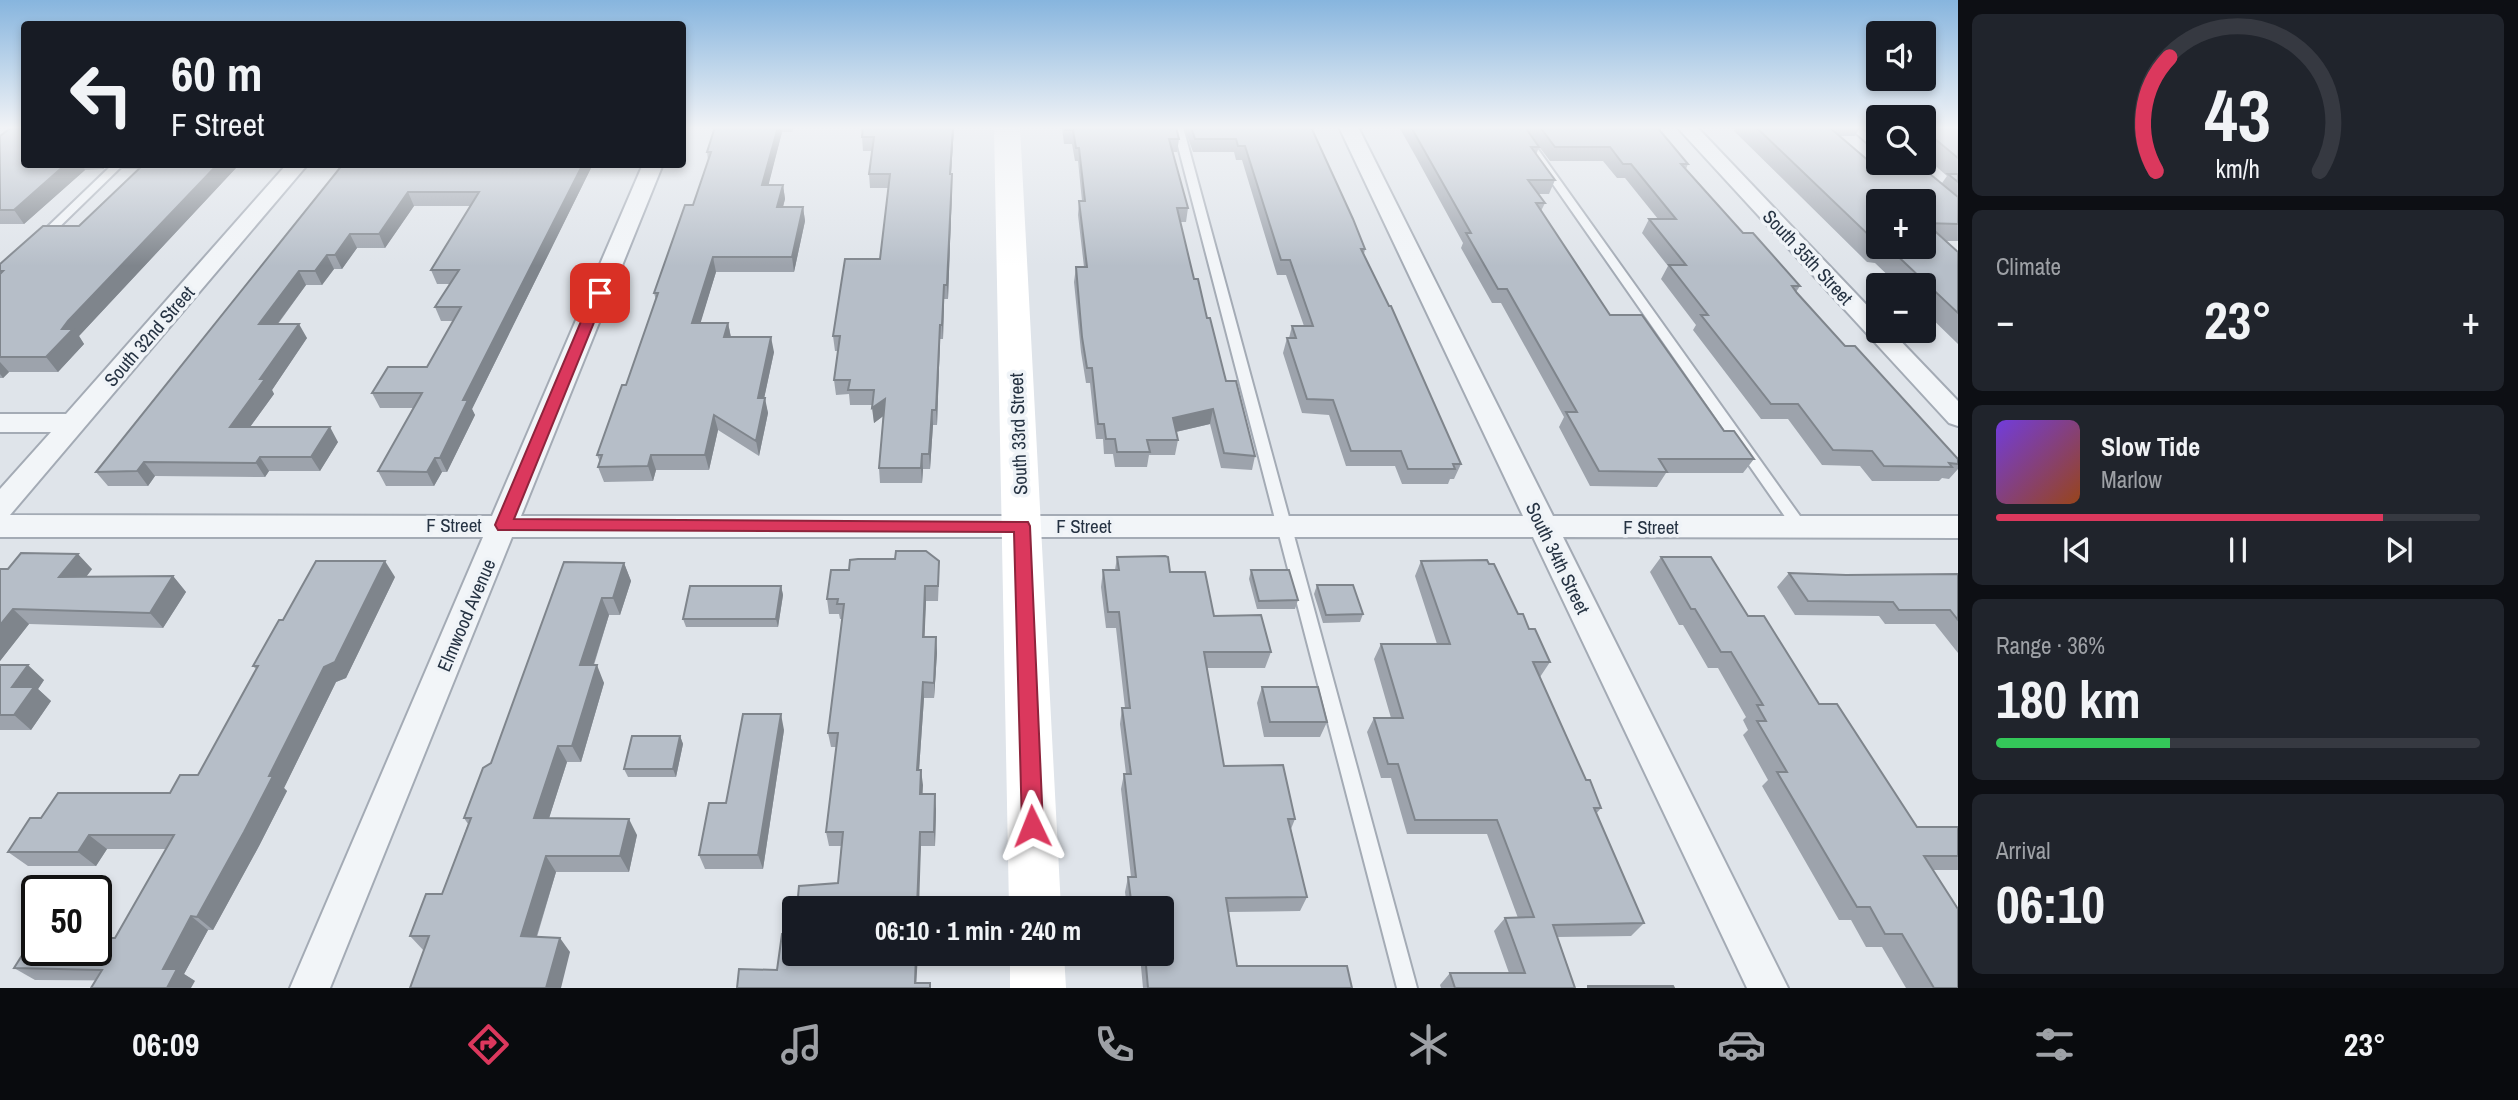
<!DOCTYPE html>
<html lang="en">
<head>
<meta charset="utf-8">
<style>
  :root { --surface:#171b24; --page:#20242c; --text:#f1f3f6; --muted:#9ea1a6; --line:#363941; --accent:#db385d }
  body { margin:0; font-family:"Archivo Narrow",sans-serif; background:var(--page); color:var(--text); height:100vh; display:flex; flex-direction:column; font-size:26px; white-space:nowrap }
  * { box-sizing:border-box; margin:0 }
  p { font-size:23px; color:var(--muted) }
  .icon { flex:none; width:38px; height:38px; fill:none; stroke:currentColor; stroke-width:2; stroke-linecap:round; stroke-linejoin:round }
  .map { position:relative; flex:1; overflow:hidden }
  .sheet { display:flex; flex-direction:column; gap:14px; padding:14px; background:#0d0f14; width:560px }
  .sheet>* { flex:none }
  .guide { position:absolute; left:21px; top:21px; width:665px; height:147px; border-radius:7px; box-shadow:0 4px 10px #0003; background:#171b24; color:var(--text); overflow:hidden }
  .controls { position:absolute; left:1866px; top:21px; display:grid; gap:14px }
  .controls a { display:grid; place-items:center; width:70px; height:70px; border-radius:7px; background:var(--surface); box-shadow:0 4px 10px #0003; font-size:35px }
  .speed { position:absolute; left:21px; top:875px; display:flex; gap:14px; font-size:35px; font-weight:700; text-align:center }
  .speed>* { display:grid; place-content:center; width:91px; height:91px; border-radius:50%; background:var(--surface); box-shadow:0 4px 10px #0003; line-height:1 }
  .speed .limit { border:4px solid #111; border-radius:10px; background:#fff; color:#111 }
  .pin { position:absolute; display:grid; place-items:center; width:60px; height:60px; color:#fff; margin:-30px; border-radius:14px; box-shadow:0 4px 10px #0006 }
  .me { position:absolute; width:77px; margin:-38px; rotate:358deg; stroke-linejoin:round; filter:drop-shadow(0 0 5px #0008) }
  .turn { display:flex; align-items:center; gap:24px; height:147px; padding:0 35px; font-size:32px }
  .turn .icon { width:91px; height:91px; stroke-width:2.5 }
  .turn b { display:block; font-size:49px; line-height:60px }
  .big { font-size:52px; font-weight:700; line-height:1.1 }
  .sheet .tile { flex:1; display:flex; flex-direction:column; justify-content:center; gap:10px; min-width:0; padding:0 24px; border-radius:10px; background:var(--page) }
  .sheet .dial { align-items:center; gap:0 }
  .dial svg { height:182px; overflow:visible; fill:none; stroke:var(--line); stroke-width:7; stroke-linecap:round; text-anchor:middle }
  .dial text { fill:var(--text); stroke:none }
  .song { display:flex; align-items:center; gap:21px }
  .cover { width:84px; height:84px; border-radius:10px; background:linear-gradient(135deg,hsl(260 70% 55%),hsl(20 70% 35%)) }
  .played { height:7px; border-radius:4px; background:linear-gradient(90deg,var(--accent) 80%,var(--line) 80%) }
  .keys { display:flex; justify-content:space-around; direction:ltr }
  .heat { display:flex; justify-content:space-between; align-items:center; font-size:38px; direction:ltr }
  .charge { height:10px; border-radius:5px; background:linear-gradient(90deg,#34c759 36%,var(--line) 0) }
  .trip { position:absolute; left:782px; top:896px; width:392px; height:70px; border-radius:7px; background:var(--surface); box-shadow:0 4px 10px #0003; font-weight:700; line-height:70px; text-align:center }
  .dock { display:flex; height:112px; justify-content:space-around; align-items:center; background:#090b0e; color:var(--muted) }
  .dock .icon { width:49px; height:49px }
  .dock .on { color:var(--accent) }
  .dock b { font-size:32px; color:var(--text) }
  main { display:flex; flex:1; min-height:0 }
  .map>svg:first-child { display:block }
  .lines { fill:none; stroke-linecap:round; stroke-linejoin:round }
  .service-casing { stroke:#a4abb5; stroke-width:4 }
  .minor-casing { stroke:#a4abb5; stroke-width:4 }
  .service { fill:#f2f5f8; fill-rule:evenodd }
  .minor { fill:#f2f5f8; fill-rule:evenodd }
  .secondary { fill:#fff; fill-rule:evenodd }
  .wall { fill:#9da3ac; fill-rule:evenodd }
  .shaded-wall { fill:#7f858c }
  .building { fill:#b6bec8; stroke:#7f858c; stroke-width:2 }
  .route { fill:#db385d; stroke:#8e243c; stroke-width:2 }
  .labels { text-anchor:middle; stroke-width:7; stroke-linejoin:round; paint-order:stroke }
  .street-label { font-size:19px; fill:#263343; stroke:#eff3f7 }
</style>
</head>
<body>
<main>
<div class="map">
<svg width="1958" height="988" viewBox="0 0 1958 988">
  <rect width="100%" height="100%" fill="#dfe4ea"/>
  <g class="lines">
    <g class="service-casing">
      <path id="service" d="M1173,127H1183L1417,988H1397Z
        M1513,127H1522L1805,523L1807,527L1805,531H1795Z
        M1849,127H1859L1878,144V152Z
        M1889,163H1900L1925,185L1916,187Z
        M113,164H124L46,240H38V236Z"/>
    </g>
    <g class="minor-casing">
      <path id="minor" d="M1339,127H1358L1553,516H1958V538L1563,537L1788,988H1747L1533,537H512L330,988H290L483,537H0V489L51,432H0V414H66L287,164H308L10,515L492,516L643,164H663L521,516H1523Z
        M1677,127H1697L1878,317V331H1891L1958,401V426L1949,423Z"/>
    </g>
    <use href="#service" class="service"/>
    <use href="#minor" class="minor"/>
    <path class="secondary" d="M994,127H1020L1061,908H1009Z
      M1010,954H1064L1066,988H1010Z"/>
  </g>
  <path class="wall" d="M715,127H794L792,132H782L768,185H783L785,199L783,207H803L805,221L794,272H716L700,323H728L731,337L774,352L764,398L768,413L759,456L718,430L709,470H656L653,481L604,482L598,467L600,462L597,455L626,385L656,300L654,293L693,205L708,160L707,152Z
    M863,127H954L951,174L952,188L948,299H944L943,339H940L937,425H933L930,469H923L922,483H880L879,468L883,416L874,423L873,405H850L849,394L836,395L834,380L838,351H835L833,336L880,259L888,188H870L869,174L872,151H863L862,137Z
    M1062,127H1176L1179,139L1177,152H1173L1188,208L1186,222H1180L1194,279L1226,381L1255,456L1252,470L1221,468L1210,424L1176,432L1178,440L1175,455H1149L1147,467H1115L1113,454H1104L1103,439H1096L1090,383H1086L1081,352L1074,282L1076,267H1084L1078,215L1079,201H1082L1078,161H1075L1072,144H1064Z
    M1184,127H1311L1365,249L1364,254L1461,464L1454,479H1450L1448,484H1402L1395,466H1346L1329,415L1302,413L1283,353L1287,338H1289L1292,326H1304L1286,275H1277L1242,160H1236L1234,152H1193Z
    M1399,127H1657L1688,164L1686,169L1743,233L1800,286L1796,292L1845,346L1958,459V469L1949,479L1942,478L1939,481H1872L1860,466L1822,465L1788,419H1761L1693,330L1696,325L1661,279L1668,266L1642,233L1649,219H1658L1625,178H1617L1603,161H1550L1531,136L1539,147L1536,155L1555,180L1549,194H1538L1545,203L1541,211L1610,315L1724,431L1754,459L1743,473H1666L1657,487L1590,486L1559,427L1564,417L1501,303H1492L1461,248L1463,243L1416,157Z
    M1733,127H1860L1855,136H1839L1884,174L1942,183L1947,176L1923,155V127H1958V241H1945L1958,252V344L1923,310V285H1898L1875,263L1867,262L1734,131L1735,129ZM1878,201L1923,247H1878Z
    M1863,127H1878V135H1872Z
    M0,136L24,164H109L103,169L85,170L24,224H0Z
    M120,164H247L243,168H236L79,336L84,344L58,372H9L3,378H0V264L79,226L140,169H122Z
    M343,164H593L472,409L475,415L447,472H442L434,486H386L378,471L414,408H380L372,393L427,367L453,321H441L435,307L450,284H437L431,270L470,206H414L385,248H357L342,269H334L322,285H306L278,324L307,338L272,390L274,394L250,427L338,442L320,471H269L265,477L155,476L148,486H108L96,472Z
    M1117,557L1170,572L1214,616L1271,652L1265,668H1207L1224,766L1295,819L1291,829L1307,897L1300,911L1228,912L1237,966L1352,988H1143L1140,956H1132V954H1162V908H1127L1125,892L1128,877H1131L1121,789L1124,774H1126L1120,724L1122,708H1125L1116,628H1106L1101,587L1103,570H1115Z
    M1661,557L1748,616L1917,827H1958V870H1933L1958,988H1906L1882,947H1866L1851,920H1839L1762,786L1768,780L1743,735L1748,730L1743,720L1746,717L1718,668H1708L1683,625H1679L1650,572Z
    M1421,561L1518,614L1529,629L1550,662L1540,677L1586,780L1601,808L1596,814L1644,923L1631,936L1557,937L1575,988H1441L1440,985L1450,973H1509L1494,931L1505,918H1518L1487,834H1407L1391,778H1381L1367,732L1374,718H1391L1374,659L1381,644H1437L1415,576Z
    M624,563L631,581L620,615H609L594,665L604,683L581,762H567L549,818L637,835L629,872H556L537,937L570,952L424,951L410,936L442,894L468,824L464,818L491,763Z
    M0,569H92L86,577L173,576L186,592L163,628L29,624L0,661Z
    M1251,570L1298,600L1295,609H1257L1249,579Z
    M1789,573L1846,575L1958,574V653L1935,624H1885L1879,616L1795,615L1777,587Z
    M395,577L346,678L336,682L284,788L287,791L259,846L213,930H208L184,974L195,981L35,980L14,968L115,938L166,849H107L96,866H28L8,852L41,818L170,793L198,775L256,669L253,666L283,620Z
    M939,577L938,601H926L924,637H936L937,653L934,698H924L919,770H921L922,794L936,809L935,846H921L838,883L841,846H829L826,832L837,747H831L828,733L842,619H840L839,614H829L827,599Z
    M1317,585L1363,614L1360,622L1323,623L1314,594Z
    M781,586L783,595L778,627H686L683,619Z
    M0,665L44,680L38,689L51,701L31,730H0Z
    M1262,687L1327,722L1320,737H1264L1257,703Z
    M784,730L763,869H705L699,855L726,803Z
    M680,736L683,744L676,777H628L624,769Z"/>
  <path class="shaded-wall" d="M778,127H781L782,132L765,199L762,185Z
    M953,127H954L950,188V174Z
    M66,164H82L85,170L24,224L14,210Z
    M100,164H109L103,169Z
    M218,164H234L236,168L79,336L84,344L58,372L46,357L62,329L68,321Z
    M583,164H593L472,409L475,415L447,472L440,458L463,400Z
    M952,174V188L948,299L947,285Z
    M783,185L785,199L779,221L777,207Z
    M408,192L414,206L385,248L379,234Z
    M803,207L805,221L794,272L792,257Z
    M350,234L357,248L342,269L335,255Z
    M327,255L334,269L322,285L315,271Z
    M713,257L716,272L696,338L692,323Z
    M299,271L306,285L267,338L259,324Z
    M944,285V299L943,339L942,325Z
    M728,323L731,338L724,337Z
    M299,324L307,338L272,390L274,394L239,442L230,427L260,379Z
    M940,325V339L937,425L936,410Z
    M771,337L774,352L761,413L758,398Z
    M0,362L9,372L3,378L0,374Z
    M765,398L768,413L759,456L756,441Z
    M885,399L886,414L874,423L872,408Z
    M1213,409L1210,424L1171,433L1173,418Z
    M932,410L933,425L930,469L929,454Z
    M714,415L718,430L709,470L705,455Z
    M330,427L338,442L320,471L311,457Z
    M922,454L923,469L922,483L921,468Z
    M651,455L656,470L653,481L648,466Z
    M260,457L269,471L265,477L256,463Z
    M435,458L442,472L434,486L427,472Z
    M144,462L155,476L148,486L137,471Z
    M78,554L92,569L74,593L59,577Z
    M385,561L395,577L346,678L336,682L284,788L287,791L259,846L213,930L197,917L324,667Z
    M624,563L631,581L620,615L613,598Z
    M173,576L186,592L163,628L150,613Z
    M781,586L783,595L778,627L776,619Z
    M925,586L926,601L924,652L923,637Z
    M602,598L609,615L588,682L580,665Z
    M13,609L29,624L0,661V625Z
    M936,637L937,653L934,698V683Z
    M28,665L44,680L38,689L51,701L31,730L14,715L12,687Z
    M597,665L604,683L581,762L572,746Z
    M923,682L924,698L918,785L917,770Z
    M781,714L784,730L763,869L758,855Z
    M680,736L683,744L676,777L673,769Z
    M558,746L567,762L544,834L534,818Z
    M921,770L923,785L922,809L920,794Z
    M935,794L936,809L935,846L934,832Z
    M629,819L637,835L629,872L620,856Z
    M920,832L921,846L919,908H917Z
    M89,835L107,849L96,866L78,852Z
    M546,856L556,872L532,951L521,936Z
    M191,916L208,930L184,974L195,981L191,988H167L163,969Z
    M560,938L570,952L561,988H546Z
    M916,954H918L916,988L915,983Z"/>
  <path class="building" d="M12,127H24V164H66L14,210H0V136Z
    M715,127H778L762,185H783L777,207H803L792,257H713L692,323H728L724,337H771L758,398H765L756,441L714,415L705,455H651L648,466L598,467L602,455H597L622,385H626L658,293H654L685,205H693L711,152H707Z
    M863,127H953L950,174H952L947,285H944L942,325H940L936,410H932L929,454H922L921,468H879L885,399L872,408L874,390H848L850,380H834L840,336H833L845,259H880L890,174H869L874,137H862Z
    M1064,127H1176L1179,139H1169L1188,208H1177L1194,279H1198L1207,318H1210L1226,381H1236L1255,456L1224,453L1213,409L1173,418L1178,440H1147L1150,452H1117L1115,439H1106L1104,424H1098L1092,368H1087L1082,337L1076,267H1087L1079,201H1085L1079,148H1076L1073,130H1065Z
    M1191,127H1311L1353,219L1365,249H1361L1389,306H1391L1461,464H1453L1455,469H1408L1401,451H1351L1333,400L1307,399L1287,338H1296L1292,326H1313L1290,260H1281L1245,146H1238L1236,139H1195Z
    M1411,127H1525L1539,147H1531L1555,180H1528L1545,203H1536L1610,315H1642L1724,431H1734L1754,459H1659L1667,472L1599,471L1566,412H1577L1507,289H1498L1466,233H1471Z
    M1540,127H1657L1688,164H1681L1743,233H1753L1800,286H1792L1797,293L1845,346H1855L1958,459V464L1949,463L1952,467L1884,466L1872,451L1833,450L1798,404H1771L1701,315H1708L1669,265H1686L1649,219H1676L1631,164H1623L1610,147H1555Z
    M1756,127H1829L1884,174H1930L1958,197V224L1926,223L1958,252V313L1888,247H1923V201H1878V244Z
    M1923,127H1958V158L1923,129Z
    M144,164H218L68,321L62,329H73L46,357H0V274L3,271H0V264L43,226H79Z
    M343,164H583L463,400H468L440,458H435L427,472L378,471L422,393H372L388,367H427L461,307H435L459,270H431L479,192H408L379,234H350L335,255H327L315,271H299L259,324H299L260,379H265L230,427H330L311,457H260L256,463L144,462L137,471L96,472Z
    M1948,174H1958V182Z
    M896,551H926L939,561L938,586H925L923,637H936L934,683L923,682L917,770H921L920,794H935L934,832H920L917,908H797L799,886L838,883L843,832H826L838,733H828L844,604H837L838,599H827L831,570H849L850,560L858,559H895Z
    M21,553L78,554L59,577L173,576L150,613L13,609L0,625V569H8Z
    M1165,556L1168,557L1170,572H1205L1214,616L1261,615L1271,652H1204L1224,766L1283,765L1295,819H1288L1307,897L1226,898L1237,966H1347L1352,988H1148L1145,954H1162V908H1132L1128,877H1136L1124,774H1131L1122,708H1130L1119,612H1108L1103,570H1119L1117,557Z
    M1661,557H1711L1748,616H1764L1819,704H1837L1917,827H1958V856H1924L1958,909V988H1934L1902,934H1885L1870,907H1857L1777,772H1787L1757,721H1766L1757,705H1763L1731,652H1721L1695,609H1691Z
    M1487,560L1489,564H1494L1518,614H1523L1529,629H1535L1550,662H1533L1586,780H1590L1601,808H1594L1644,923L1553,925L1575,988H1455L1450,973H1525L1505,918L1534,917L1497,820H1415L1398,764H1388L1374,718H1403L1381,644H1450L1421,561Z
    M316,561H385L335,662L324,667L269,776H273L244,832L197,917L191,916L163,969H177L167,988H91L102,970L14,968L33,938H37V950H96V938H115L174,835H89L78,852H8L30,818H41L58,793H170L180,775H198L258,666H253L279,620H283Z
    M564,562L624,563L613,598H602L580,665H597L572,746H558L534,818L629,819L620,856H546L521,936L560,938L546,988H410L429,936H410L426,894H442L471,818H464L483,768L491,763Z
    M1251,570H1289L1298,600L1259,601Z
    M1789,573L1846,575L1958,574V620L1950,610H1899L1893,602L1808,601Z
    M1317,585H1353L1363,614L1326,615Z
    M690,586H781L776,619H683Z
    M0,665H28L12,687H34L14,715H0Z
    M1262,687H1318L1327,722H1270Z
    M743,714H781L758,855H699L709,803H726Z
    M632,736H680L673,769H624Z
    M794,928V954H916L915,983H930V988H737L739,969L777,970L782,934H794Z
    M1588,986H1673L1674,988H1588Z"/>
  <linearGradient id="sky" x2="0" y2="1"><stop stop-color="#87b5de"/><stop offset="0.48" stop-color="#f1f3f6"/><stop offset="1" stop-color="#f1f3f6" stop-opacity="0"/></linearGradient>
  <rect width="1958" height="266" fill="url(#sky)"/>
  <path class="route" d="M600,289L606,293L514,519L1028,522L1030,526L1043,826L1040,833L1032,836L1025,833L1022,826L1014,532L498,530L495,525L593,293Z"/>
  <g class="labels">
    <g class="street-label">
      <text transform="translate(1808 257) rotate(47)" y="7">South 35th Street</text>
      <text transform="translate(149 336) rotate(-49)" y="7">South 32nd Street</text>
      <text transform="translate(1018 434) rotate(-92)" y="7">South 33rd Street</text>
      <text x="454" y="532">F Street</text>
      <text x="1084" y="533">F Street</text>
      <text x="1651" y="534">F Street</text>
      <text transform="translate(1558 558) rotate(64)" y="7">South 34th Street</text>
      <text transform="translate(466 615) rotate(-67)" y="7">Elmwood Avenue</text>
    </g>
  </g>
</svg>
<div class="controls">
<a><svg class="icon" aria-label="sound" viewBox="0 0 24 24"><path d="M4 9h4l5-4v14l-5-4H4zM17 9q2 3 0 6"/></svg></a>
<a><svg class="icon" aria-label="search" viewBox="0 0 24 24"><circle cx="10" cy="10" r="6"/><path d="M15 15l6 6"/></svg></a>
<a>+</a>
<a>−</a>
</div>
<div class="speed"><div class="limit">50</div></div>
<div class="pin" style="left:600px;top:293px;background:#d93025"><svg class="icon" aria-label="arrive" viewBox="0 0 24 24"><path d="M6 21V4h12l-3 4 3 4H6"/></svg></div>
<svg class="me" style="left:1032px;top:826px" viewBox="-20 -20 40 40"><path d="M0-17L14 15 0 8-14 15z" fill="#db385d" stroke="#fff" stroke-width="4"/></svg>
<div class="trip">06:10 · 1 min · 240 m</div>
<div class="guide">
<div class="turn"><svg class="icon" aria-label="left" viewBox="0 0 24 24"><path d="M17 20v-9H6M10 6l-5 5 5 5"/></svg><div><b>60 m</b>F Street</div></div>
</div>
</div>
<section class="sheet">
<div class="tile dial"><svg viewBox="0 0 100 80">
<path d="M14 69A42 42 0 1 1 86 69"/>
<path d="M14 69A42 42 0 0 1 20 19" stroke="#db385d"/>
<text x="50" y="56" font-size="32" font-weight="700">43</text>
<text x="50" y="72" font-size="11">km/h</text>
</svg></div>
<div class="tile"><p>Climate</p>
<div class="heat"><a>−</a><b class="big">23°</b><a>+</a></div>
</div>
<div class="tile">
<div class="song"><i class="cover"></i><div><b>Slow Tide</b><p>Marlow</p></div></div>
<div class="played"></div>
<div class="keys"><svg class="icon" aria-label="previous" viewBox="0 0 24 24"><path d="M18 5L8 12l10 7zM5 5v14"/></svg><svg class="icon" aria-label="pause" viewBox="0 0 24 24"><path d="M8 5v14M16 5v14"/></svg><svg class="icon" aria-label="next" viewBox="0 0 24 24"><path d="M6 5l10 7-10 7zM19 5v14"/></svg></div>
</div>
<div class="tile"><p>Range · 36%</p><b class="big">180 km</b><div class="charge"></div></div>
<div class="tile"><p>Arrival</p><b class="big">06:10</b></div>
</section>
</main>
<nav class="dock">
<b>06:09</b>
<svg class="icon on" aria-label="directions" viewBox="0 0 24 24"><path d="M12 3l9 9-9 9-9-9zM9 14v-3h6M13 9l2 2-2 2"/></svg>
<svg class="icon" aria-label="music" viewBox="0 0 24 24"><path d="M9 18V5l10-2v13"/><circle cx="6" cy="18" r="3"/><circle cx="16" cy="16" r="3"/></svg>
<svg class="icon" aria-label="phone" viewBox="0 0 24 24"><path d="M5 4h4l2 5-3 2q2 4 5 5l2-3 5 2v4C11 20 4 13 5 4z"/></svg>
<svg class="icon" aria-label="climate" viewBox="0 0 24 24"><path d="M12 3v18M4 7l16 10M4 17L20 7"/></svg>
<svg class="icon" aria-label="car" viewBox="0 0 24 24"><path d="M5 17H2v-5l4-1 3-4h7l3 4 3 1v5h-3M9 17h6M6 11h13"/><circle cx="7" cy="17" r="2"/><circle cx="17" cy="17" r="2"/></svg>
<svg class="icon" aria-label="filters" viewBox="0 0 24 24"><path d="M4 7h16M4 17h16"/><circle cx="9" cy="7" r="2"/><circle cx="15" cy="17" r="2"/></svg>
<b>23°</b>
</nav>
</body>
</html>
